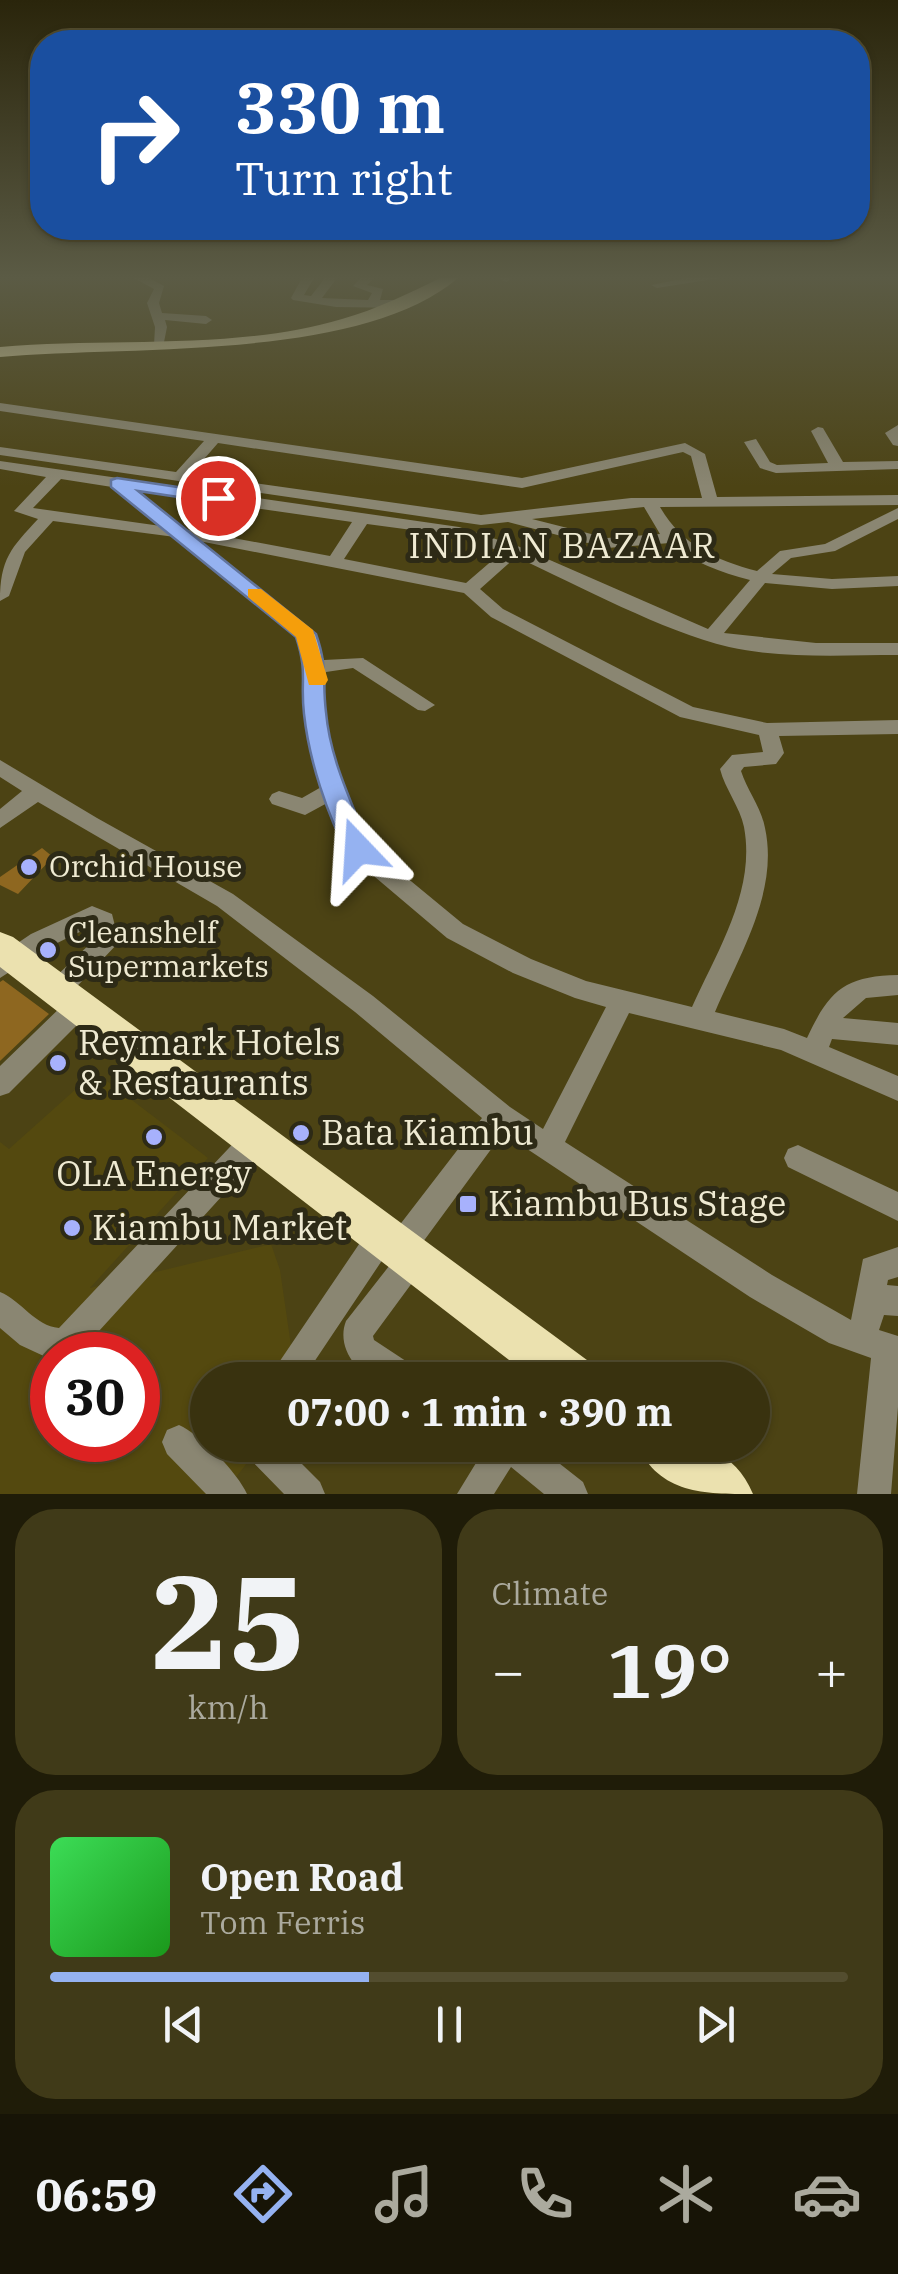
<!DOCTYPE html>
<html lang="en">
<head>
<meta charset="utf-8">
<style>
  :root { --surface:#39320f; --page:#403a18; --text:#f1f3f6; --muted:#abaa9e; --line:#534d2f; --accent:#95b2f1 }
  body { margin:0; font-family:"IBM Plex Serif",serif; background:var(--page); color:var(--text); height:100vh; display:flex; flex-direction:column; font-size:38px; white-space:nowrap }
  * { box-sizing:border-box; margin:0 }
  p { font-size:32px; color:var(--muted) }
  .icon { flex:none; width:55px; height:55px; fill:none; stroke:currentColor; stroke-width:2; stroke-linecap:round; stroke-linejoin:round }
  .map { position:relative; height:1494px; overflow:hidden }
  .sheet { display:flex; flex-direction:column; gap:15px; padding:15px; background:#1f1c08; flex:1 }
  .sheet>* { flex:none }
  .guide { position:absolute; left:30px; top:30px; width:840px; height:210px; border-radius:40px; box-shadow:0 2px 8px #0004,0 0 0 2px var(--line); background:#1a4fa0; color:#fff; overflow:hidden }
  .speed { position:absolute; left:30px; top:1332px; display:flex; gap:20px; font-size:50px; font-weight:700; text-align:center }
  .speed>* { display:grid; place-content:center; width:130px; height:130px; border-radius:50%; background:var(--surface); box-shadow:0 2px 8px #0004,0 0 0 2px var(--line); line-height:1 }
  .speed .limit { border:15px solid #d22; background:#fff; color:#111 }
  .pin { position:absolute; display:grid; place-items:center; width:85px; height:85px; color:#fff; margin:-42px; border:5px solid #fff; border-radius:50%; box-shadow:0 2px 10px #0007 }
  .me { position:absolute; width:110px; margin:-55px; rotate:340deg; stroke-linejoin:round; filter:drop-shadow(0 0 8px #0008) }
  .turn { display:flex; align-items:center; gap:35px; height:210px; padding:0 40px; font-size:45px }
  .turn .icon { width:130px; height:130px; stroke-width:2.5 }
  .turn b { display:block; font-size:70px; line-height:85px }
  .big { font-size:75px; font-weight:700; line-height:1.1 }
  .sheet .card { flex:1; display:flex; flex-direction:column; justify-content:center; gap:15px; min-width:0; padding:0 35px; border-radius:40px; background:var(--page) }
  .sheet .dial { align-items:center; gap:0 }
  .dial b { font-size:130px; line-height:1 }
  .song { display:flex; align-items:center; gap:30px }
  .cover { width:120px; height:120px; border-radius:15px; background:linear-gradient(135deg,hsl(130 70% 55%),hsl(120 70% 35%)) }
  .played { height:10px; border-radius:5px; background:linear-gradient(90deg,var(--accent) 40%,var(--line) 40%) }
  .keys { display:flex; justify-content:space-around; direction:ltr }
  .heat { display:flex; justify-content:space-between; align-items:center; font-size:55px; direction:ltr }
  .sheet .tiles { flex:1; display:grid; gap:15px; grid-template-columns:1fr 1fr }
  .card:last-child { grid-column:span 2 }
  .trip { position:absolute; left:190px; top:1362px; width:580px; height:100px; border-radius:50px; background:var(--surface); box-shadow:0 2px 8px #0004,0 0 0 2px var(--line); font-weight:700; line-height:100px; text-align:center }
  .tabs { display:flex; height:160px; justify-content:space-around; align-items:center; background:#171406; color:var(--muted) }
  .tabs .icon { width:70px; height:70px }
  .tabs .active { color:var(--accent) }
  .tabs b { font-size:45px; color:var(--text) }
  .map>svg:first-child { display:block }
  .built { fill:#54490f; fill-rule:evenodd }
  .building { fill:#8e6720 }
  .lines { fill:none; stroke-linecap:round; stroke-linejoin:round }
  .minor { fill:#8a8672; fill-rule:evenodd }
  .major { fill:#d0c89e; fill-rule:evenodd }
  .highway { fill:#ebe1af; fill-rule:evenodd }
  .route { fill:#95b2f1; stroke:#61749d; stroke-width:2.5 }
  .slow { fill:#f59e0b }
  .poi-dot { fill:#a7b1fc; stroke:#2d2a16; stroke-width:4 }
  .labels { text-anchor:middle; stroke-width:10; stroke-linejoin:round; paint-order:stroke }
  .poi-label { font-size:30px; fill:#efead2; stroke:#2d2a16; text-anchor:start }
  .quarter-label { font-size:35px; letter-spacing:2.5px; fill:#efead2; stroke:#2d2a16 }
  .near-poi-label { font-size:35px; fill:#efead2; stroke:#2d2a16; text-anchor:start }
</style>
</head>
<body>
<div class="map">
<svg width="898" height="1494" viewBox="0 0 898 1494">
  <rect width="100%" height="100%" fill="#4c4314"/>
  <path class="built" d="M95,1072L208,1158L90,1288L271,1244L280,1270L296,1380H208V1445H261L223,1494H0V1142L9,1149ZM52,1355H138V1440H52Z"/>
  <path class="building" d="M42,848L53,857L18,894L0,885V877Z
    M3,980L49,1014L0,1061V982Z"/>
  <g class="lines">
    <path class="minor" d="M134,278H149L164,286L159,303L162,313L206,316L212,320L206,324L165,320L167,327L164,342L154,345L155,327L147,303L154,289Z
      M302,278H314L304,295L311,296L325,278H337L322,298L368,300L372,293L353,286L361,278H374L367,285L383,289L380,300H408L414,304L408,308L336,307L293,300L291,298Z
      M498,278H511L512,279L506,282Z
      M687,278H720L657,288L651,285Z
      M0,403L522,478L685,443L705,454L717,497L898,495V505L660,507C682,545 715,560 757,571L780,551L825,544L898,508V519L835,551L791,558L772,574L832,579L898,576V586L832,589L765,583L724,633L816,643H898V655C843,655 783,659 729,647C662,631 580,586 516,557L480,589L503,609L693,707L767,723L898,720V734L779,736L784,753L776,764L744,767L741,771C747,790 761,807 765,828C779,892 739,955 715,1012L784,1029L807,1038C829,991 844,976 898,975V995L866,998L843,1018L898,1023V1045L832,1039L829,1047L898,1076V1101L781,1050L629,1013L565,1142L772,1275L851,1320L863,1259L898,1247V1277L888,1280L887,1285L898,1286V1316L884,1315L879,1330L898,1336V1407L891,1494H857L871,1358L829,1343L750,1297L503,1133L420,1246L428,1258L423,1268L373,1336L374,1340L418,1369L423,1380C410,1380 395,1382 383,1380C356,1376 336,1346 346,1321L393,1261L387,1253L302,1380H267L372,1225L382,1220L392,1225L395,1231L482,1118L355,1012L217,906L38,802L0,828V809L22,791L0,777V760L97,818L233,894L373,996L510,1107L543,1129L606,1007L575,998L513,973L447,938L349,855L329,802L305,815L272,804L269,799L272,794L279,791L302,798L323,786L313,756L304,711L308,667L298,636L175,537L53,521L25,552L9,596L0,601C0,559 11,548 38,519L14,511L46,477L0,469V461L459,527L520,547L708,629L750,580C720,572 694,563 670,543L607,548L508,522L481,525L0,455V447L176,472L204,441L0,411ZM218,443L522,488L683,452L691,456L702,498H631L481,515L191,474ZM61,479L112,487L161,526L33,508ZM136,491L352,522L330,556L185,529ZM644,507L660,534L607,538L532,519ZM367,524L457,536L502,552L466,583L344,559ZM199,541L464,593L491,617L680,717L759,735L763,752L732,755L720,769C725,789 740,807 744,827C756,891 717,951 692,1007L586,981L531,959L463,924L366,844L333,756L324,711L326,672L353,668L418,710L425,711L435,705L363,658L324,660L312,630Z
      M898,425V446L893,445L885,433Z
      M818,427L823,428L843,462L898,461V469L776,473L760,468L744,442L756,439L770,462L777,465L828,463L811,431Z
      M92,906L112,914L119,942L65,999L56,1002L47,999L44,992L47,985L95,939L92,926L47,948L0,978V955L31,934Z
      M77,997L86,1000L89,1008L86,1016L9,1093L0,1096V1066L68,1000Z
      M255,1127L265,1131L269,1140L265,1149L78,1354L52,1355V1359L48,1358L20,1345L0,1328V1292C22,1301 35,1326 59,1328L245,1131Z
      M798,1145L898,1192V1221L788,1167L784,1158L788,1149Z
      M179,1425C200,1434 238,1473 247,1494H206L167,1454L162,1442L167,1430Z
      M243,1445H283L320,1482L325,1494H284L248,1457Z
      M487,1445H536L583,1482L588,1494H544L511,1467L494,1494H457Z"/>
    <path class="major" d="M440,278H458C360,362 126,345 0,357V347C112,337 234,351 342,319C377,309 408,294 440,278Z"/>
    <path class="highway" d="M0,932L13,937L591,1363L598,1380H535L0,967Z
      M637,1445C686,1445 731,1440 753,1494C704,1494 660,1494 637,1445Z"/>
  </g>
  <linearGradient id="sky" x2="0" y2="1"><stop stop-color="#2a250b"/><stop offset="0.57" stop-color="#5b5b45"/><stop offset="1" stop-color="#5b5b45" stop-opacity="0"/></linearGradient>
  <rect width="898" height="487" fill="url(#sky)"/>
  <path class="route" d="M117,478L218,493L227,498L218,503L138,491L316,634C328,668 322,680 326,712C330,760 353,805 370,849L366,856H349C327,815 309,760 304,714C300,681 308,673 296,637L111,487V480Z"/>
  <path class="slow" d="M248,589H261L313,630L328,680L325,685H309L296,637L248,597Z"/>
  <g class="poi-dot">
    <circle cx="29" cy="867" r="10"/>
    <circle cx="48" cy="950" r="10"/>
    <circle cx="58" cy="1063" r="10"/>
    <circle cx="301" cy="1133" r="10"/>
    <circle cx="154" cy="1137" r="10"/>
    <rect x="458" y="1194" width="20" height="20" rx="5"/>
    <circle cx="72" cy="1228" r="10"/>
  </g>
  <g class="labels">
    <g class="poi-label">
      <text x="49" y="877">Orchid House</text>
      <text x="68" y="943">Cleanshelf<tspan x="68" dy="34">Supermarkets</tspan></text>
    </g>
    <g class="quarter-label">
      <text x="563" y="558">INDIAN BAZAAR</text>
    </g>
    <g class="near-poi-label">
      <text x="78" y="1055">Reymark Hotels<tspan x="78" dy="40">&amp; Restaurants</tspan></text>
      <text x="321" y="1145">Bata Kiambu</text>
      <text x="154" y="1186" text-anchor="middle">OLA Energy</text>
      <text x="488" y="1216">Kiambu Bus Stage</text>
      <text x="92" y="1240">Kiambu Market</text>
    </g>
  </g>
</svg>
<div class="speed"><div class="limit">30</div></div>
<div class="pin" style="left:218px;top:498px;background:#d93025"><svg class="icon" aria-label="arrive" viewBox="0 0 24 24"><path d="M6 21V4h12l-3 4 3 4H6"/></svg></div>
<svg class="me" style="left:358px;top:849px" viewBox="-20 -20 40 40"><path d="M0-17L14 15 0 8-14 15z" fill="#95b2f1" stroke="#fff" stroke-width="4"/></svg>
<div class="trip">07:00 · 1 min · 390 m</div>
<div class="guide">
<div class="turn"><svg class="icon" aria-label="right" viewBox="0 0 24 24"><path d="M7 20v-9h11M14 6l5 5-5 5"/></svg><div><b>330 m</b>Turn right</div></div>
</div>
</div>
<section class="sheet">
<div class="tiles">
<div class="card dial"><b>25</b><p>km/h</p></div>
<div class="card"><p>Climate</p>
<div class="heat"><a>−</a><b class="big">19°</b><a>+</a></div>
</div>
<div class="card">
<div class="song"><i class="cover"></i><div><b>Open Road</b><p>Tom Ferris</p></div></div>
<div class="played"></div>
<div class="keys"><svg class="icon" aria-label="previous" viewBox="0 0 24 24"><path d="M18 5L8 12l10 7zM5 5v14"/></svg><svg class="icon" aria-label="pause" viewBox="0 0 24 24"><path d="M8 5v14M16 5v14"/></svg><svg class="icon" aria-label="next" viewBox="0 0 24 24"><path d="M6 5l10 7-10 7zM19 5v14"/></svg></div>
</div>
</div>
</section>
<nav class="tabs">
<b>06:59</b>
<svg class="icon active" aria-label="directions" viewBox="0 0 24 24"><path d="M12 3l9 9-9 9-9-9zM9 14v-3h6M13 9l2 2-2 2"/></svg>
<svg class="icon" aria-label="music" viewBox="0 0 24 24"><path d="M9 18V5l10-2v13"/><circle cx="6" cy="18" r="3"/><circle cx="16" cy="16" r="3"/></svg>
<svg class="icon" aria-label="phone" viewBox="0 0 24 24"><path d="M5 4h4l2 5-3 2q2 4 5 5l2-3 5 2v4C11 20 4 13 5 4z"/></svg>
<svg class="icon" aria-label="climate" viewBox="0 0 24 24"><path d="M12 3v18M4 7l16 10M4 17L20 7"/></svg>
<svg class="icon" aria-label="car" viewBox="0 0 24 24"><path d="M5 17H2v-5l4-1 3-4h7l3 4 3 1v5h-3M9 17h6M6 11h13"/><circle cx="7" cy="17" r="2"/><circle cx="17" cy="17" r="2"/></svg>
</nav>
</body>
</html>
